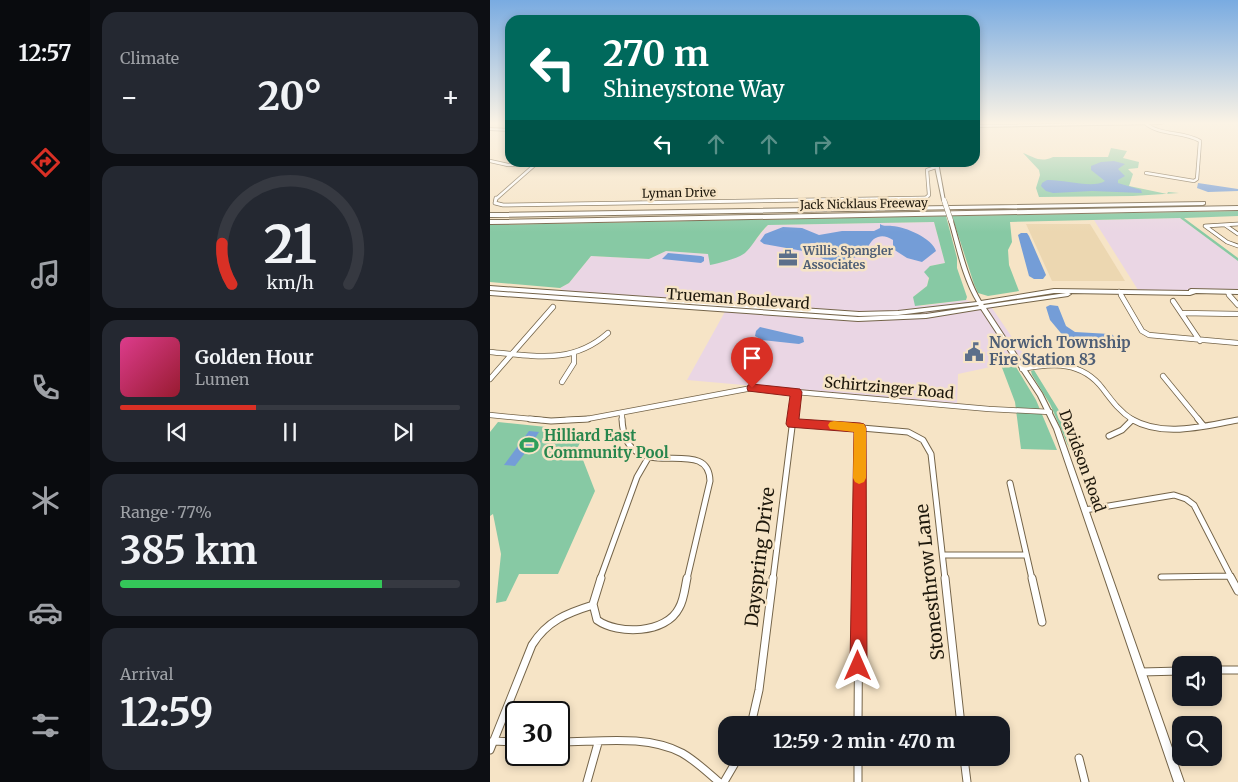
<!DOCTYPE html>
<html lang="en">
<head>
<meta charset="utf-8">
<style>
  :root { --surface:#171b24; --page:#242831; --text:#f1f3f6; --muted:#9ea1a6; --line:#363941; --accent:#d93025 }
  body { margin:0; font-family:Merriweather,serif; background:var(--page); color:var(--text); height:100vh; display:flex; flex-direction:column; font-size:19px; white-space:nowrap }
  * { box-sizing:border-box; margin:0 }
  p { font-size:16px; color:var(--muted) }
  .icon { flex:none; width:28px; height:28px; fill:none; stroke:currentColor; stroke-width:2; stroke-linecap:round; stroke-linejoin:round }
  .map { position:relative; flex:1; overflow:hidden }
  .sheet { display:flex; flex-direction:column; gap:12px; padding:12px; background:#0d0f14; width:400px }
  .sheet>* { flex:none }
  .top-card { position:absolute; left:15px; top:15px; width:475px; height:152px; border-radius:15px; box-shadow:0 2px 8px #0003; background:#00695c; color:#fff; overflow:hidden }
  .controls { position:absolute; left:682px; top:656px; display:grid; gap:10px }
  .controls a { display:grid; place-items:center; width:50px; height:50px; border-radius:10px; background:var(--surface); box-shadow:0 2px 8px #0003; font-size:25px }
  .speed { position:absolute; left:15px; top:701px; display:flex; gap:10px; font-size:25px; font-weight:700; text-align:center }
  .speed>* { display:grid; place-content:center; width:65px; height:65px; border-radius:50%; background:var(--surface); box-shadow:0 2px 8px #0003; line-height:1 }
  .speed .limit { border:2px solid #111; border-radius:8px; background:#fff; color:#111 }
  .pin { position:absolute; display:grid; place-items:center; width:42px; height:42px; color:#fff; margin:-51px -21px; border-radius:50% 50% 50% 0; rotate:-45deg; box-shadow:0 0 5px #0007 }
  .pin .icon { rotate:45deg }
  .me { position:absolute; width:55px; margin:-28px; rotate:0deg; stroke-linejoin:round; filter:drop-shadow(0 0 4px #0008) }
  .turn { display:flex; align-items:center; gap:18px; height:105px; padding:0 15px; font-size:22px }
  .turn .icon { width:65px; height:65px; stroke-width:2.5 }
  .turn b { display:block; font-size:35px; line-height:42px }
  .lanes { display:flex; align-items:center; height:48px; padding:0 15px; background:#0003; justify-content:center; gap:25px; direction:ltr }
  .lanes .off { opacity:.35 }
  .big { font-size:38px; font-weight:700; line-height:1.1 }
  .sheet .tile { flex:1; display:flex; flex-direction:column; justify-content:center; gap:8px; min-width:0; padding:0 18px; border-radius:15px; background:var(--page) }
  .sheet .dial { align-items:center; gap:0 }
  .dial svg { height:130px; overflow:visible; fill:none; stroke:var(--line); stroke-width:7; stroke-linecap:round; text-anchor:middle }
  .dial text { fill:var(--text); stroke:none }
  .song { display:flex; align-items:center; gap:15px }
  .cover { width:60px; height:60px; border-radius:8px; background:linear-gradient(135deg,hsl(330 70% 55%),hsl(350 70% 35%)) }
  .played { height:5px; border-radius:2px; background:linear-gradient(90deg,var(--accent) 40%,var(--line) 40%) }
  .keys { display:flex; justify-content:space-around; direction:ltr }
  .heat { display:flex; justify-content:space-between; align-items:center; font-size:28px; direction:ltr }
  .charge { height:8px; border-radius:4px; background:linear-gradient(90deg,#34c759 77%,var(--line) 0) }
  .trip { position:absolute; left:228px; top:716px; width:292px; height:50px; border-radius:15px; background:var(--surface); box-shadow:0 2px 8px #0003; font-weight:700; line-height:50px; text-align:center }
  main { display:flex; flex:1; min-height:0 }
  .dock { display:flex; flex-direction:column; width:90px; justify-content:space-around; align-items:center; background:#090b0e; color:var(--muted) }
  .dock .icon { width:35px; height:35px }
  .dock .current { color:var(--accent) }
  .dock b { font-size:22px; color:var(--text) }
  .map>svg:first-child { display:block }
  .commercial { fill:#ead6e4 }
  .built { fill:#ecd7b1 }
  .green { fill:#87c9a4 }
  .water { fill:#749dd7 }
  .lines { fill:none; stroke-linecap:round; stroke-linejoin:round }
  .street-far4-casing { stroke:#746449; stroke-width:4 }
  .street-far3-casing { stroke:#746449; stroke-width:4.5 }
  .street-far2-casing { stroke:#746449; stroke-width:6 }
  .street-far1-casing { stroke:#746449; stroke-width:7 }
  .street-casing { stroke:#746449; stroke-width:9 }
  .secondary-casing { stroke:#746449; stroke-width:2 }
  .highway-casing { stroke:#746449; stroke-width:2 }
  .street-far4 { stroke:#fff; stroke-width:2.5 }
  .street-far3 { stroke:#fff; stroke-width:3 }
  .street-far2 { stroke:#fff; stroke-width:4.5 }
  .street-far1 { stroke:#fff; stroke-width:5 }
  .street { stroke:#fff; stroke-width:7 }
  .secondary { fill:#fff; fill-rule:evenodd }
  .highway { fill:#fff; fill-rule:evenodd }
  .secondary-bridge-casing { stroke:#746449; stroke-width:5.5; stroke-linecap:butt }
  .secondary-bridge { stroke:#fff; stroke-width:4.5 }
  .route { fill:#d93025; stroke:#8d1f18 }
  .slow { fill:#f59e0b }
  .labels { text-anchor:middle; stroke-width:5; stroke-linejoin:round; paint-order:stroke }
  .far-street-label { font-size:12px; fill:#1e180c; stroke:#f6e4c6 }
  .far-service-label { font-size:12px; font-weight:bold; fill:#4e5e75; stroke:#f6e4c6; text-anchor:start }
  .street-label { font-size:15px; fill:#1e180c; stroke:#f6e4c6 }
  .service-label { font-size:15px; font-weight:bold; fill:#4e5e75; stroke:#f6e4c6; text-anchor:start }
  .leisure-label { font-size:15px; font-weight:bold; fill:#27864d; stroke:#f6e4c6; text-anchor:start }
  .near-street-label { font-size:18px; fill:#1e180c; stroke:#f6e4c6 }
</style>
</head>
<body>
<main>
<nav class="dock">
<b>12:57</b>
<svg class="icon current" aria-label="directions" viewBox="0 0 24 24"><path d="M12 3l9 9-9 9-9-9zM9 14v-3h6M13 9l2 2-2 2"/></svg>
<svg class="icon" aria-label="music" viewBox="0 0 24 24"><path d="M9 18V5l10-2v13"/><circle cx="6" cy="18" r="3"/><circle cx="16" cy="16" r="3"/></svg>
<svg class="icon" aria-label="phone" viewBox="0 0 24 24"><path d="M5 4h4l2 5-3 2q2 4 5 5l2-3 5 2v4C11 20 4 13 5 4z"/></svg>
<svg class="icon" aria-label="climate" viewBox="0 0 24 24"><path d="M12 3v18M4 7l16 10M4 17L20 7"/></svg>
<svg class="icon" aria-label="car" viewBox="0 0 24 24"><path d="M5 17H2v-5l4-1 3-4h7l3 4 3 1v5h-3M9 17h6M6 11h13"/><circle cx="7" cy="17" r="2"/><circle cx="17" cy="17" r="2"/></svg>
<svg class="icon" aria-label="filters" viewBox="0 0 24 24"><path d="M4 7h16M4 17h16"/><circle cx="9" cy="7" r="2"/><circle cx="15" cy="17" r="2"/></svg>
</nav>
<section class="sheet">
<div class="tile"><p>Climate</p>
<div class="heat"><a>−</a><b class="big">20°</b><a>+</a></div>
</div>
<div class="tile dial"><svg viewBox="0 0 100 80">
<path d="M14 69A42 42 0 1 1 86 69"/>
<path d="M14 69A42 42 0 0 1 8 44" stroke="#d93025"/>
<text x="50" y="56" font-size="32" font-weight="700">21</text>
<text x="50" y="72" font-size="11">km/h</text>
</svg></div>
<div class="tile">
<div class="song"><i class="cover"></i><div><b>Golden Hour</b><p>Lumen</p></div></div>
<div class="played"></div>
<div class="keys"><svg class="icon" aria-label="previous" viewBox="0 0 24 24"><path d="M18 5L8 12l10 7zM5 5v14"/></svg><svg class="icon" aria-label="pause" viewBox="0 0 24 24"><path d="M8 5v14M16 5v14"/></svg><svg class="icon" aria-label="next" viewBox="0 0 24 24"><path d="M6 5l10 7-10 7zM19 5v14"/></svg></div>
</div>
<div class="tile"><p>Range · 77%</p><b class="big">385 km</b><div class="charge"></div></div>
<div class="tile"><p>Arrival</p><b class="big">12:59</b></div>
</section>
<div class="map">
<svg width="748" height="782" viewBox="0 0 748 782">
  <rect width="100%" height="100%" fill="#f6e4c6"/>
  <path class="commercial" d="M690,218L748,261V290H648L604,220Z
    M444,222L455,263L440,266L437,286L423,297L431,306L476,300L502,308L537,359L468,374L467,404L197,380L237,308L76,295L70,288L79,283L101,256L159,259L176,251L218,254L255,253L278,225Z"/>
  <path class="built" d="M536,224H600L635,281H562Z"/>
  <path class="green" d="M621,148L637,151L633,158L649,162L648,168L638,169L643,174L639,186L677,194L678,192L689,193L643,196L549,197L546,188L550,175L549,170L533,153C544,157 550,163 563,157H618Z
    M748,211V216L694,218L748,258V261L690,218L520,222L522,242L518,250L519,265L529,291L498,296L488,293L484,284L462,216Z
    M456,216L467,258V268L477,297L476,300L425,306L423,297L437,286L439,278L434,272L440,266L455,263L444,222L278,225C270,232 262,247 255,253C247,259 230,263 220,265L218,254L176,251L159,259L101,256L79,283L70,288L0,282V225Z
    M523,362L546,400L567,450L531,449L525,402L511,365Z
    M544,370L573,417L585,451L580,450L560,404L542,375L541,371Z
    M8,422L95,431L88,447L105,491L68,574H29L16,601L6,603L11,554L3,514L0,516V432Z"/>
  <path class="water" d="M624,161L635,164L628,169L635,176L628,180V183L651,190L652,193L602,191L563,193L556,191L551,186L552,183L557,180C572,179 603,189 615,181L601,170V166L611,162Z
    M708,183L748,189V191L718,192L707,188Z
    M390,224C395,227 397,225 402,226C416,227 442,238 446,251L432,262L417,258L403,249V240C398,237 393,235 388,237C381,239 379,246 375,251C362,262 342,266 328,256L332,250L329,244C321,242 317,243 313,251L274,244L270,241L275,234L293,227L312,228L329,235L352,231H384L390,228Z
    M531,233H537L539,236L556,275L553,279H544L539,276L528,235Z
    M178,253L211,256L214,257V261L211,263L172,259Z
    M560,305L568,306L576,326L585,332L620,334L623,335L626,342L583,341L575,338L560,320L556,307Z
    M270,327L313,337L314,342L309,344L272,340L265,336L266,331Z
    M39,431L49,432L44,440L51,441L45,450L38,449L25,466L14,465Z"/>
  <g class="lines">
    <g class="street-far4-casing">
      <path id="street-far4" d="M655,123C670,136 693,131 710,141L707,179L704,181L656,173
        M0,161L18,165H45
        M6,199L48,162
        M429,199H435L439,195L437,170L446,167"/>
    </g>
    <g class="street-far3-casing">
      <path id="street-far3" d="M6,198L5,203L13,205L436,198
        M748,224L715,226L737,242L748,246
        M735,225L748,234
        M629,291L632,296
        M737,292L740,296"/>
    </g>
    <g class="street-far2-casing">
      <path id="street-far2" d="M631,295L652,331L659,335L748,343
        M739,295L748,305
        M683,301L710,341
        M692,313L748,314
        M0,352C44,356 82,365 118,333
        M532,369C563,363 592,361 613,389C622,401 630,412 643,420
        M673,376L709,420
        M0,379L63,307
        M72,382L84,363V354
        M132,413V420
        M0,415L52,420
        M76,420L97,419L262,388L499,409L560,412
        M303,420L306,392"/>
    </g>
    <g class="street-far1-casing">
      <path id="street-far1" d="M40,419L61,421L98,419
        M132,419C135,491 219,431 220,481L197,579
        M641,419C674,438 713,426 748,420
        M708,419L713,425
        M302,424H326L418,432L433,440L441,454L455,579
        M619,436L632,430L642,420
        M520,483L542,579
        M595,510L684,495L696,499L704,505L742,579
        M453,555H536
        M671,577L741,576
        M110,579L147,477L158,458
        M283,579L303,419
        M369,579L370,428"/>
    </g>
    <g class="street-casing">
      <path id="street" d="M111,578L103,604L107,620C128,635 176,634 189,608C194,600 195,587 197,578
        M455,578L471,725
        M542,578L552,622
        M741,578L748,591
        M724,670H748
        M651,672L691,671
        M261,725L269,690L283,578
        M368,725L369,578
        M3,741L26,742
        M69,742C108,742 156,734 192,753C206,761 217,772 229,782
        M0,750L42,645C57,621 77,613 103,605
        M368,758V782
        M474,758L477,782
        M589,758L595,782
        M97,782L108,743
        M234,782L248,758"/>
    </g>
    <g class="secondary-casing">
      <path id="secondary" d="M627,123H673L671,124L485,127V125Z
        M0,128L20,129V131L0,130Z
        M444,162H448L455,201L452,200Z
        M459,220L463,221C471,248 477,277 491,301L564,289L699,291V290L701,289L748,290V294L706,293L700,295L579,293L581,294L578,296L496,308L552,393L570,429L694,782H684L564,429L548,396L491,309L436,318L368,321L0,295V291L368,317L436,314L489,306L488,305L408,315L369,316L0,290V286L369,312L408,311L487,302C472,277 467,248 459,221ZM564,293H576L494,305L493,304Z"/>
    </g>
    <g class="highway-casing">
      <path id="highway" d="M715,202V204L713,205L0,217V213Z
        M748,206V210L0,224V220Z"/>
    </g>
    <use href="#street-far4" class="street-far4"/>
    <use href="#street-far3" class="street-far3"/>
    <use href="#street-far2" class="street-far2"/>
    <use href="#street-far1" class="street-far1"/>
    <use href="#street" class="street"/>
    <use href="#secondary" class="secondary"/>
    <use href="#highway" class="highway"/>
    <g class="secondary-bridge-casing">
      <path id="secondary-bridge" d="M454,200L461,221"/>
    </g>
    <use href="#secondary-bridge" class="secondary-bridge"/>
  </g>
  <linearGradient id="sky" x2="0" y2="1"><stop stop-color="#79abe1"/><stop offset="0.53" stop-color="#fbf3e5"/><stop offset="1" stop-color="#fbf3e5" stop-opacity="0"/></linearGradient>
  <rect width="748" height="232" fill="url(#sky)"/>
  <path class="route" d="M262,384L310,389L312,392L309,419L370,423L374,424L376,428L377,666L374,673L368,675L362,673L360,666L364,432L298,427L296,424L300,396L258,391L257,388L258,385Z"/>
  <path class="slow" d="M344,421L374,424L376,428V478L374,482L369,484L365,482L363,478L364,432L340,429L338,425L340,422Z"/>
  <defs>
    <g id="office-bare" transform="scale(1.5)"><path d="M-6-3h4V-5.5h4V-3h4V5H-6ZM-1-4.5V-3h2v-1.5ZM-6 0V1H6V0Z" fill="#5c6f8a" stroke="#f6e4c6" stroke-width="2.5" paint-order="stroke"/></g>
    <g id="civic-bare" transform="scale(1.5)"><path d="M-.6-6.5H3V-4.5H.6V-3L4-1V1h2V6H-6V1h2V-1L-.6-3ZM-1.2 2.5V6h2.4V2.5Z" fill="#5c6f8a" stroke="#f6e4c6" stroke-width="2.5" paint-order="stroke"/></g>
    <g id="stadium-bare" transform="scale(1.5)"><path d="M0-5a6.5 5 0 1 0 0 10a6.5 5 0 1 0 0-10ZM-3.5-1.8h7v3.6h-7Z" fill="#2e9e5b" stroke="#f6e4c6" stroke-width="2.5" paint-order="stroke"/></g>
  </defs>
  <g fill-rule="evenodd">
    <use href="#office-bare" x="298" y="258"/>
    <use href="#civic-bare" x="484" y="352"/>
    <use href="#stadium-bare" x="39" y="445"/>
  </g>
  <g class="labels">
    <g class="far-street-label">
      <text transform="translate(189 193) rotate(-1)" y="4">Lyman Drive</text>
      <text transform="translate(374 204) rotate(-1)" y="4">Jack Nicklaus Freeway</text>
    </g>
    <g class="far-service-label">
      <text x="313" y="255">Willis Spangler<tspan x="313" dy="14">Associates</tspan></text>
    </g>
    <g class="street-label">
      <text transform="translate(248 299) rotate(4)" y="5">Trueman Boulevard</text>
      <text transform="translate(399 388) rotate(5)" y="5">Schirtzinger Road</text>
      <text transform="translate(592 461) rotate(70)" y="5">Davidson Road</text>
    </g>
    <g class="service-label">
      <text x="499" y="348">Norwich Township<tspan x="499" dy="17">Fire Station 83</tspan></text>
    </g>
    <g class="leisure-label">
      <text x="54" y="441">Hilliard East<tspan x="54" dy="17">Community Pool</tspan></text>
    </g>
    <g class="near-street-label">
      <text transform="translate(270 557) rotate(-83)" y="6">Dayspring Drive</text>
      <text transform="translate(440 582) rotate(-96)" y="6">Stonesthrow Lane</text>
    </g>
  </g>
</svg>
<div class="controls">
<a><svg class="icon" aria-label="sound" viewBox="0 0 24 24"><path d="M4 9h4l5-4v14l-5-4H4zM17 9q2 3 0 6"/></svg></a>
<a><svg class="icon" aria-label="search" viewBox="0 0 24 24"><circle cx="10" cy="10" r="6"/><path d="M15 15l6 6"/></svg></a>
</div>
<div class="speed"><div class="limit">30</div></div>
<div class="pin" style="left:262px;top:388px;background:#d93025"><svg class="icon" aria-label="arrive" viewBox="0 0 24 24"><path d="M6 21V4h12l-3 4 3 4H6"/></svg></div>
<svg class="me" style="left:368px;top:666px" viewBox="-20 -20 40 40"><path d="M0-17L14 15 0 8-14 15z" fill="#d93025" stroke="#fff" stroke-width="4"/></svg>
<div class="trip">12:59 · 2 min · 470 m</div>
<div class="top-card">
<div class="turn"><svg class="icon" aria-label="left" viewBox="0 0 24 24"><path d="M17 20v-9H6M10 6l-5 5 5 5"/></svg><div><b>270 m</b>Shineystone Way</div></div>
<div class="lanes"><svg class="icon" aria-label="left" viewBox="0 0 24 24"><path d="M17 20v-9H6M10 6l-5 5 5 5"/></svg><svg class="icon off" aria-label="ahead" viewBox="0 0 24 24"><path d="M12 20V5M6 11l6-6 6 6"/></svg><svg class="icon off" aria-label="ahead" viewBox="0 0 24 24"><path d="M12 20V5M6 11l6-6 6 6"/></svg><svg class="icon off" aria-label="right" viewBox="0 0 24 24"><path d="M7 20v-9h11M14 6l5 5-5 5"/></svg></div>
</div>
</div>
</main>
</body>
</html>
